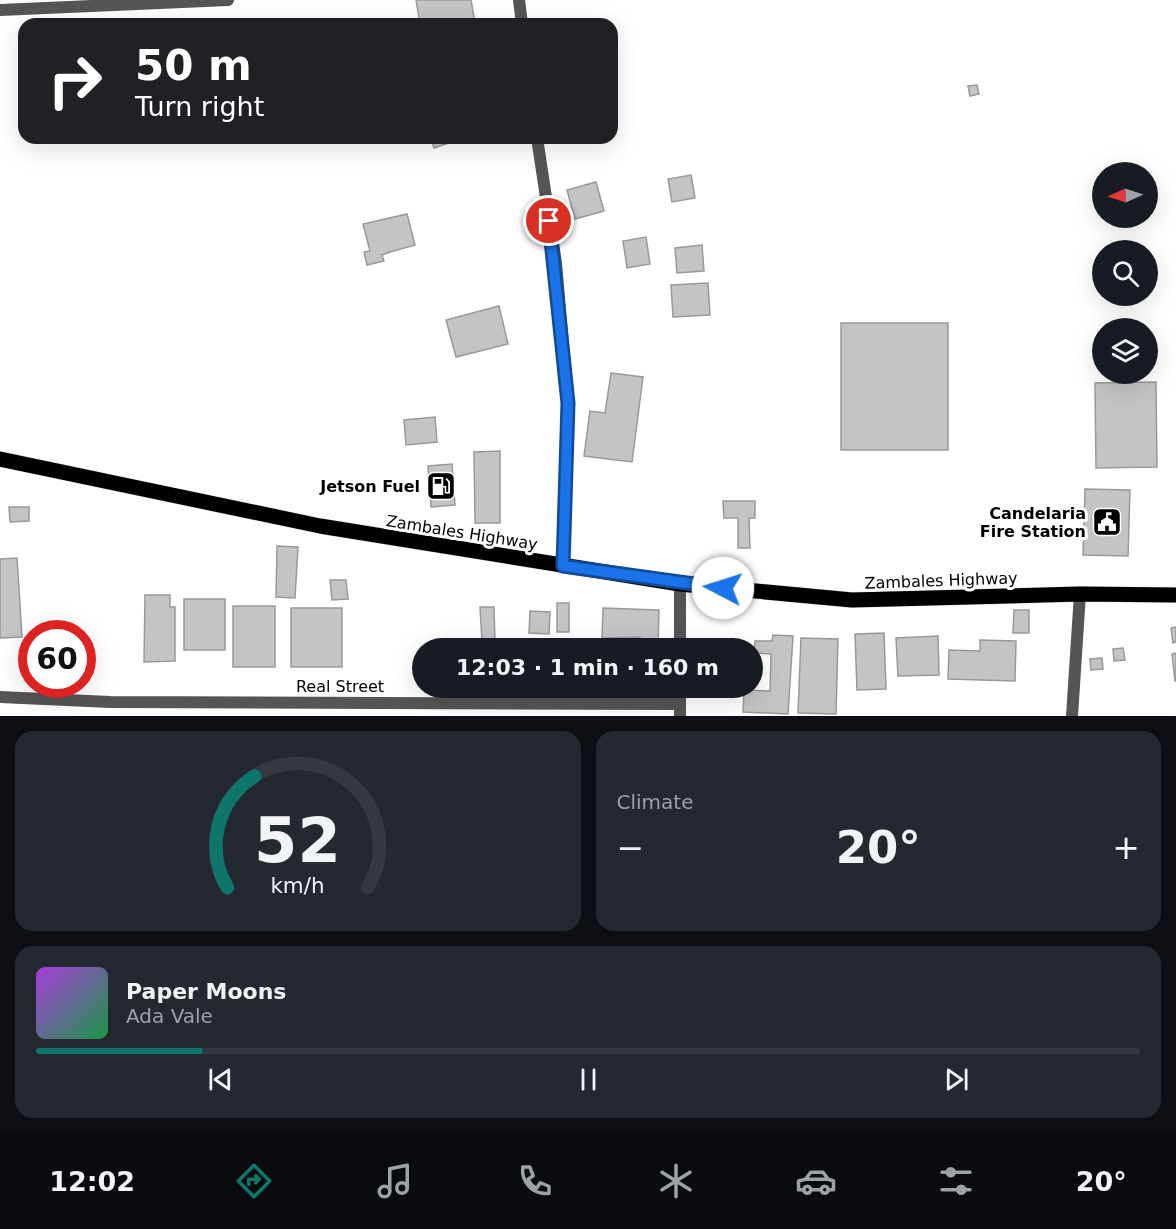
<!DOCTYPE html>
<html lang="en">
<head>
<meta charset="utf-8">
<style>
  :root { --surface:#171b24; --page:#242831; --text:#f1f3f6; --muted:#9ea1a6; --line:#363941; --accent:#0f766e }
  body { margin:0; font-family:"DejaVu Sans",sans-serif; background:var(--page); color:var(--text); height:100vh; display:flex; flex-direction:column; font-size:22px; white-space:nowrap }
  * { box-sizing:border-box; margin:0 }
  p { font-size:20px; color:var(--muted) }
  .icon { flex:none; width:33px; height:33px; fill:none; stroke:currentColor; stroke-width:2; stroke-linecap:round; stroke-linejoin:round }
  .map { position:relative; height:716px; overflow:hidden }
  .sheet { display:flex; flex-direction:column; gap:15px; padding:15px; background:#0d0f14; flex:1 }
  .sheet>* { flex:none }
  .guide { position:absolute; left:18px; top:18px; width:600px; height:126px; border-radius:18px; box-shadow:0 6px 24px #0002; background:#202124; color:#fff; overflow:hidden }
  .needle { width:39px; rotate:267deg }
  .buttons { position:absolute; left:1092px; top:162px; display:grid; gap:12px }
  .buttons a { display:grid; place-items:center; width:66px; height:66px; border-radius:50%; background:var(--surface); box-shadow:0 6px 24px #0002; font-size:30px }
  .speed { position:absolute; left:18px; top:620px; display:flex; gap:12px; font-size:30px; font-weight:700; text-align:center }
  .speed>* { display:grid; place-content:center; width:78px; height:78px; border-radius:50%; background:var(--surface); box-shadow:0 6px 24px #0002; line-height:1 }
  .speed .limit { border:9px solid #d22; background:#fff; color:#111 }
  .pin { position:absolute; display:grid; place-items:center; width:51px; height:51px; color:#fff; margin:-26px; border:3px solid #fff; border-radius:50%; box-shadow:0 2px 6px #0007 }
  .me { position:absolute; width:66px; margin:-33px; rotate:275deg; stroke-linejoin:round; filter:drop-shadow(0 0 4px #0008) }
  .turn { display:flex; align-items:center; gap:21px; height:126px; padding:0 18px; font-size:27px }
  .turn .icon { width:78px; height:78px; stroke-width:2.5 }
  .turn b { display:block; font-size:42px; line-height:51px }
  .big { font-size:45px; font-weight:700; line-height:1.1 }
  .sheet .card { flex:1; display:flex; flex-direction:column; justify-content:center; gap:9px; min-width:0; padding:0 21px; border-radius:18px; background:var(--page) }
  .sheet .dial { align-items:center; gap:0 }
  .dial svg { height:156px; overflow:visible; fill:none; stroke:var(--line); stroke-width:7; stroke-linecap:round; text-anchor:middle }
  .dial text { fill:var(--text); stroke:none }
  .song { display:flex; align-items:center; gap:18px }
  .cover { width:72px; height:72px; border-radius:9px; background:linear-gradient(135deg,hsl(280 70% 55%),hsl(140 70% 35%)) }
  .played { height:6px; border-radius:3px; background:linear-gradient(90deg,var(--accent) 15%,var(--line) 15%) }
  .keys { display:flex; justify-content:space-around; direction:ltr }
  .heat { display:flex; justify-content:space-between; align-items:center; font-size:33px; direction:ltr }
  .sheet .tiles { flex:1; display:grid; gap:15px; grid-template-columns:1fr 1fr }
  .card:last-child { grid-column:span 2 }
  .trip { position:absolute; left:412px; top:638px; width:351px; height:60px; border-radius:30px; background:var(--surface); box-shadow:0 6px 24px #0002; font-weight:700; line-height:60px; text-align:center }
  .dock { display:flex; height:96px; justify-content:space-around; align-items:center; background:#090b0e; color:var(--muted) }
  .dock .icon { width:42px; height:42px }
  .dock .selected { color:var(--accent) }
  .dock b { font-size:27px; color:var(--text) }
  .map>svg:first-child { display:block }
  .building { fill:#c4c4c4; stroke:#999; stroke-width:1.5 }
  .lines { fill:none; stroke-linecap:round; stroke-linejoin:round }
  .primary-casing { stroke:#dbdbdb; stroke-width:16 }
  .minor { stroke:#555; stroke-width:12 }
  .tertiary { stroke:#555; stroke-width:12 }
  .primary { stroke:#000; stroke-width:15 }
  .route-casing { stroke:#114b97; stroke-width:15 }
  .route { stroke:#1a73e8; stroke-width:10 }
  .labels { text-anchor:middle; stroke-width:6; stroke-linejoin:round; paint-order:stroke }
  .poi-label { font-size:16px; font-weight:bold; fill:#000; stroke:#fff; text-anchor:end }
  .street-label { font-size:16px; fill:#000; stroke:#fff }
</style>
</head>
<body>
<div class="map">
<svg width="1176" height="716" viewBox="0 0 1176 716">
  <rect width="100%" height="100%" fill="#fff"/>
  <path class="building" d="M416,0H471L475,23L420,24Z
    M977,85L979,94L970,96L968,86Z
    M431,138H448L449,143L434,148Z
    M691,175L695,198L672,202L668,179Z
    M596,182L604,211L575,219L567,190Z
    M407,214L415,245L390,252L382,255L384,261L367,265L364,252L370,251L363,224Z
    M646,237L650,264L627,268L623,241Z
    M702,245L704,271L677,273L675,248Z
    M708,283L710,315L673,317L671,285Z
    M499,306L508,344L456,357L446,320Z
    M841,323H948V450H841Z
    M611,373L643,377L632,462L584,456L590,411L605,413Z
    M1156,382L1157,467L1096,468L1095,383Z
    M435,417L437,442L406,445L404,420Z
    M500,451V523H475L474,452Z
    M452,464L455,505L431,507L428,466Z
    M1085,489L1130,490L1128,556L1083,555Z
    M723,501H755V518H749L750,548H738V518H724Z
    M9,507H29V521L10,522Z
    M277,546L298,547L295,598L276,597Z
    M17,558L22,637L0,638V559Z
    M330,580H346L348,599L332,600Z
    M145,595H170V607H175V661L144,662Z
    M184,599H225V650H184Z
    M557,603H569V632H557Z
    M233,606H275V667H233Z
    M480,607H494L495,641H482Z
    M291,608H342V667H291Z
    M603,608L659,610L658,648H640V637L602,638Z
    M1014,610H1029V633H1013Z
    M530,611L550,612L549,634L529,633Z
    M1176,627V642L1173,643L1171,628Z
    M884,633L886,689L857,690L855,634Z
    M773,635L793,636L788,714L743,712L744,690L770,691L771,654L754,653L755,641H772Z
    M938,636L939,675L898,676L896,638Z
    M801,638L838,639L836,714L798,713Z
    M980,640L1016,641L1015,681L948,679L949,650L980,651Z
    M520,642L521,648H479V646Z
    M1123,648L1125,660L1114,661L1113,649Z
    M1176,653V681H1175L1172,654Z
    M1102,658L1103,669L1091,670L1090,659Z
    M716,687H732V692H716Z"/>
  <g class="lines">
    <g class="primary-casing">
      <path id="primary" d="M0,459L320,526L680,584L852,600L1080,594L1176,595"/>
    </g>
    <path class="minor" d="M519,0L522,24
      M0,10L228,0
      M537,138L556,263L568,403L563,566
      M0,697L110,702L680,704
      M1072,716L1080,594"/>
    <path class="tertiary" d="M680,584V648
      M680,716V687"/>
    <use href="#primary" class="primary"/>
  </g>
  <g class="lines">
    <g class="route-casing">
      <path id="route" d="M549,221L568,403L563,566L723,588"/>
    </g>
    <use href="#route" class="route"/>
  </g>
  <defs>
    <g id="fuel-square" transform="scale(1.5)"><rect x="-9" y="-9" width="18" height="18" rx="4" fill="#000" stroke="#fff"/><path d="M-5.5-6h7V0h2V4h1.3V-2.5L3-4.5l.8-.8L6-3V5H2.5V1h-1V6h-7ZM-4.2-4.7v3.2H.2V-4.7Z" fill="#fff"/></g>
    <g id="civic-square" transform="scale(1.5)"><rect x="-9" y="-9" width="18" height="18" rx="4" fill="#000" stroke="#fff"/><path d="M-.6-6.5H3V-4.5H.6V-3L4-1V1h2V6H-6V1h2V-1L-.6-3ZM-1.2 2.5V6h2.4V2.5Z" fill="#fff"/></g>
  </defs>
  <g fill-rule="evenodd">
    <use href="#fuel-square" x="441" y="486"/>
    <use href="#civic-square" x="1107" y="522"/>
  </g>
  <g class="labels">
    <g class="poi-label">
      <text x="420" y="492">Jetson Fuel</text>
      <text x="1086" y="519">Candelaria<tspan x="1086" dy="18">Fire Station</tspan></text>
    </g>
    <g class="street-label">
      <text transform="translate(462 532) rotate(9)" y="6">Zambales Highway</text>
      <text transform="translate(941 580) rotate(-2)" y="6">Zambales Highway</text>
      <text x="340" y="692">Real Street</text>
    </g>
  </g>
</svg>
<div class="buttons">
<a><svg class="needle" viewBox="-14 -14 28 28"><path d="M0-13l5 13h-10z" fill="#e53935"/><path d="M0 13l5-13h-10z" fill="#9ea1a6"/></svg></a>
<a><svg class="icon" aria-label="search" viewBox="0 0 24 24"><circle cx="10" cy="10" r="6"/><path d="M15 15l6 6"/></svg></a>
<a><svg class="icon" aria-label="layers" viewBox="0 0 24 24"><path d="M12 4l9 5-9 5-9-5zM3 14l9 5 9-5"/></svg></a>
</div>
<div class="speed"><div class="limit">60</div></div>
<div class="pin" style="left:549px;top:221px;background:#d93025"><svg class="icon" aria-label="arrive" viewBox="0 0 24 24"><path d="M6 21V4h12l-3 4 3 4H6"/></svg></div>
<svg class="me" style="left:723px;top:588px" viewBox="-20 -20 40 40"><circle r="19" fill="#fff"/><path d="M0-13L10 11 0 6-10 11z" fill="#1a73e8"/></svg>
<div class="trip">12:03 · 1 min · 160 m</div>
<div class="guide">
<div class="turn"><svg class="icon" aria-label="right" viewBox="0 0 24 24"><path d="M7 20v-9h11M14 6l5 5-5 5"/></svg><div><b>50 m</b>Turn right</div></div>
</div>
</div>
<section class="sheet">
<div class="tiles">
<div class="card dial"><svg viewBox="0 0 100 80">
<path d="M14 69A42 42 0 1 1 86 69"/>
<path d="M14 69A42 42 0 0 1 28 12" stroke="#0f766e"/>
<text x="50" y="56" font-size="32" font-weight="700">52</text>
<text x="50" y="72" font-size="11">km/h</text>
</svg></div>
<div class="card"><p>Climate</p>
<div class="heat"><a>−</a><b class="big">20°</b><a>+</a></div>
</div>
<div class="card">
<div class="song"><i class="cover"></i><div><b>Paper Moons</b><p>Ada Vale</p></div></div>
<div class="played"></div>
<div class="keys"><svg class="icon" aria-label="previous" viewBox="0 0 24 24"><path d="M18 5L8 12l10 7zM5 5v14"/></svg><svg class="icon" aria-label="pause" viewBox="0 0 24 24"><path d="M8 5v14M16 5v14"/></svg><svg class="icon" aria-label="next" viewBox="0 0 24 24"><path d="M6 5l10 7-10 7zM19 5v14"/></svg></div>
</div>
</div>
</section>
<nav class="dock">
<b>12:02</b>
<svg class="icon selected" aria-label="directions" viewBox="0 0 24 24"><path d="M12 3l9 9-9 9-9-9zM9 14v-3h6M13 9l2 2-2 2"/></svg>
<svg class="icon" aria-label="music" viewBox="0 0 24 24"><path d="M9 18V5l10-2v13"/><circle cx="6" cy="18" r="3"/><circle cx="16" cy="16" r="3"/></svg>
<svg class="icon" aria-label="phone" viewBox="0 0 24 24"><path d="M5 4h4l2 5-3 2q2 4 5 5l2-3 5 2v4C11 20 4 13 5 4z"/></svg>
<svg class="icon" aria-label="climate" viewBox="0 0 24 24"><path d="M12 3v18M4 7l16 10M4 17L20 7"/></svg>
<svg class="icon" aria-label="car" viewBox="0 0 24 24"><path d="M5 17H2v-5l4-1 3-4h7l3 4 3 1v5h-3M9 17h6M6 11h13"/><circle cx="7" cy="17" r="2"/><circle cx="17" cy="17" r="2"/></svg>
<svg class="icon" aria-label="filters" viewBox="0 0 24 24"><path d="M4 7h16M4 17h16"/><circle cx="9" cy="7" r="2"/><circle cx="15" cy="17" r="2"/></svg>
<b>20°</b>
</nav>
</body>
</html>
